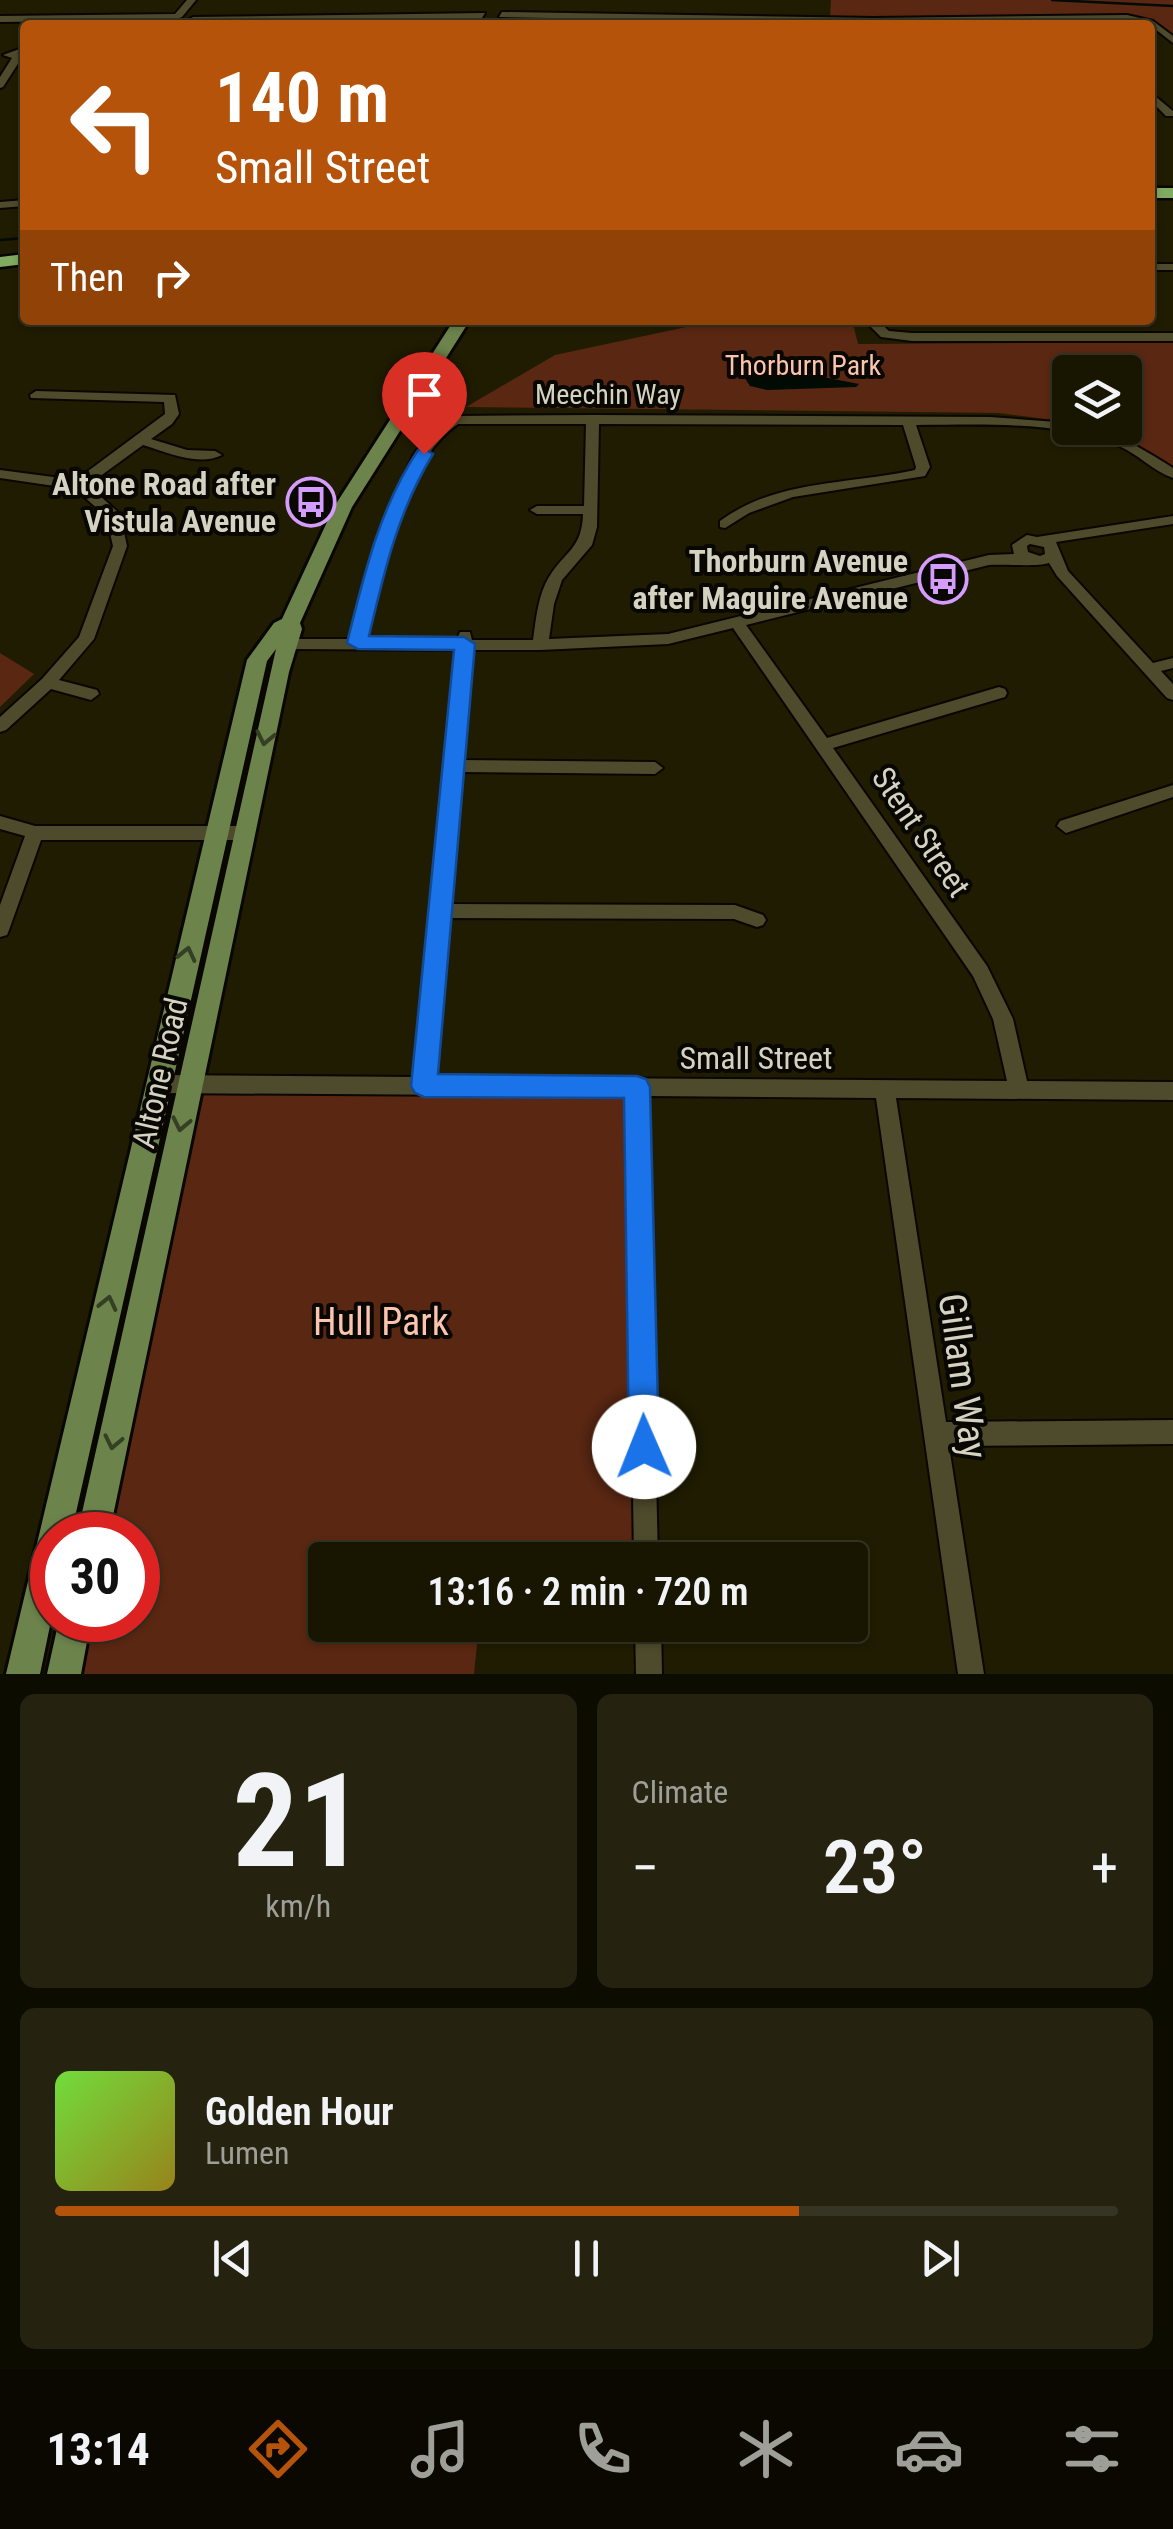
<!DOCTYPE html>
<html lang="en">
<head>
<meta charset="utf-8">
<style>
  :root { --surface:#181501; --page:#252210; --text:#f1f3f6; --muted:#9f9f99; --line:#363423; --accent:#b45309 }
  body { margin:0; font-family:"Roboto Condensed",sans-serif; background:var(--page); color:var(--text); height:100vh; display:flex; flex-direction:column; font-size:38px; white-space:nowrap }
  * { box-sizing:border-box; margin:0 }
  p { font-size:32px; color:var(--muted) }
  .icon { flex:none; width:55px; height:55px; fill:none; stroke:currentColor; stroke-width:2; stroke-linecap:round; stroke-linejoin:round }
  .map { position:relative; height:1674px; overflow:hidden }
  .details { display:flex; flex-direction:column; gap:20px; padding:20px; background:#0d0c01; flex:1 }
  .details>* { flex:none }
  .banner { position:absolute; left:20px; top:20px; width:1135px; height:305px; border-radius:10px; box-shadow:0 2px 8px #0004,0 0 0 2px var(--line); background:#b45309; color:#fff; overflow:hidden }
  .fabs { position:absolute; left:1052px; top:355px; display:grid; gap:20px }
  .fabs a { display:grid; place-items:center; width:90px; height:90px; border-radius:10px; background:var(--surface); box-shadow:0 2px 8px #0004,0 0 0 2px var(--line); font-size:50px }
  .speed { position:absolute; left:30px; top:1512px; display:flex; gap:20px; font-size:50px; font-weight:700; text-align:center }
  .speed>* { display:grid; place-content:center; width:130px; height:130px; border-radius:50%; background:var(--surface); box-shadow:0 2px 8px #0004,0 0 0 2px var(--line); line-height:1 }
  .speed .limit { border:15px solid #d22; background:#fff; color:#111 }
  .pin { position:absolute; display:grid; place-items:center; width:85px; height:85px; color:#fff; margin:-102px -42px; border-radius:50% 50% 50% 0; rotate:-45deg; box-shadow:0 0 10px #0007 }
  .pin .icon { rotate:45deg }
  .me { position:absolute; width:110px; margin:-55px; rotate:359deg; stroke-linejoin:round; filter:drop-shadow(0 0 8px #0008) }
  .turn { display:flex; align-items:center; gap:35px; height:210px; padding:0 30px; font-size:45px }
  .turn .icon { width:130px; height:130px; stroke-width:2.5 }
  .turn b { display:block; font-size:70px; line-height:85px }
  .then { display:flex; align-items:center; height:95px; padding:0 30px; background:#0003; gap:20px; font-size:38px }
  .big { font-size:75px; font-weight:600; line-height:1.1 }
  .details .tile { flex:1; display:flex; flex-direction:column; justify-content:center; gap:15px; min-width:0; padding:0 35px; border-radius:15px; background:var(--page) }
  .details .dial { align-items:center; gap:0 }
  .dial b { font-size:130px; line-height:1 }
  .song { display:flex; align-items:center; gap:30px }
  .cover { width:120px; height:120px; border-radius:15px; background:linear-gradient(135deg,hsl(100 70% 55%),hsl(50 70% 35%)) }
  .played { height:10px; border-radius:5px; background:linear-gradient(90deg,var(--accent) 70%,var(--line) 70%) }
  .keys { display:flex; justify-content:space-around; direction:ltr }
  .heat { display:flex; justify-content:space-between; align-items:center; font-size:55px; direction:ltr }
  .details .tiles { flex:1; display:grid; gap:20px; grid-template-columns:1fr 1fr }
  .tile:last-child { grid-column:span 2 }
  .trip { position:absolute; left:308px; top:1542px; width:560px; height:100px; border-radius:10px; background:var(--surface); box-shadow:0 2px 8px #0004,0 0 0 2px var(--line); font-weight:600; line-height:100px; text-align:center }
  .dock { display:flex; height:160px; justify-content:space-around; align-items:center; background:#0a0800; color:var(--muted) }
  .dock .icon { width:70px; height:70px }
  .dock .on { color:var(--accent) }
  .dock b { font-size:45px; color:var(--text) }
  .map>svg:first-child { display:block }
  .green { fill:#5a2712 }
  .water { fill:#000b04 }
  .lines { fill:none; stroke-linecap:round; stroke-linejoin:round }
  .stream { stroke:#000b04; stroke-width:2.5 }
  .minor-casing { stroke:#0a0600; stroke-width:4 }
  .major-casing { stroke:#0a0600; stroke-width:6 }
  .highway-casing { stroke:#0a0600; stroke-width:5 }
  .minor { fill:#4e4a2c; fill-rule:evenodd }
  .major { fill:#6c844c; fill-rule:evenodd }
  .highway { fill:#80ab61; fill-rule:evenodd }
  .oneway { stroke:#353f23 }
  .route { fill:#1a73e8; stroke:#114b97; stroke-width:2.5 }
  .labels { text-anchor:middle; stroke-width:8; stroke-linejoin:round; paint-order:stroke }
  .far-park-label { font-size:28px; fill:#fcc3ad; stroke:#080701 }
  .far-street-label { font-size:28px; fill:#d4d2c1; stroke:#080701 }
  .poi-label { font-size:32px; font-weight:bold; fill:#d4d2c1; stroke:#080701; text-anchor:end }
  .street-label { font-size:32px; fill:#d4d2c1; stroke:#080701 }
  .near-park-label { font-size:38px; fill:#fcc3ad; stroke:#080701 }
  .near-street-label { font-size:38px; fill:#d4d2c1; stroke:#080701 }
</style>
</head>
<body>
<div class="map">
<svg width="1173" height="1674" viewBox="0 0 1173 1674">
  <rect width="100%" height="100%" fill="#201c01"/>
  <path class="green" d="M831,0H1173V40L1148,20L1128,16H960L874,22L875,25H678L677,18L830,17Z
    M719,320H852L858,344L1173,342V466L1122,435L1093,428H1125V372H1070V422L999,413L466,407L555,355Z
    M0,653L34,674L0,707Z
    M189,1084L637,1087L646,1560H325V1625H479L474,1674H64L75,1620H138V1535H93Z"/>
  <path class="water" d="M755,364L859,384L856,387L767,390L750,386L743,375Z"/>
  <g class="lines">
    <path class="stream" d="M1052,0L1173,6
      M0,240L25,238"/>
    <g class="minor-casing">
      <path id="minor" d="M187,0H196L182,17L174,20L0,22V16L175,14Z
        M502,12L874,18L1127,15L1153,21L1173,36V43L1150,25L1127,21L874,24L499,17Z
        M485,13L482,18L193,23L188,20L193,17Z
        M25,47V53L22,54H25V60L21,59L3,87L0,88V77L12,58L3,55Z
        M1150,92L1173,111V116H1166L1150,100Z
        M25,200V206L0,208V202Z
        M1150,264H1173V270H1150Z
        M864,320H877L889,331L912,333H1173V341H912L881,337Z
        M36,391L175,395L179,414L172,424L151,439L187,450L215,451L222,455C199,467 166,452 143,445L88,485L120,514L127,546L94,639L59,680L97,690L99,694L91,700L51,689L6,730L0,732V717L42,679L79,637L113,546L106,516L75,489L0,478V470L76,480L165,414L164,402L31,398L30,395Z
        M593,415L990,417L1070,423V428C1110,428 1140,447 1173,468V478C1153,471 1138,454 1119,446C1060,420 980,425 916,425L930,467L925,476L793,497L749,513L725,528L720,527V521C777,479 848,485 915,470L916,467L903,425L599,424L597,527L592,545L562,580L554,604L549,639L668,634L989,555L1014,554L1012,545L1027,535L1037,537L1173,516V524L1056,542L1068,571L1153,663L1173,658V668L1161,671L1173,684V700L1167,698L1057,576L1049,563C1037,567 1005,564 989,565L746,625L827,738L999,687L1005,689L1007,693L1005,697L833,748L987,966L1013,1019L1027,1081L1173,1082V1100L896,1098L946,1422L1173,1420V1444L949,1446L984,1674H958L876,1098L647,1096L658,1560H634L627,1096L158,1093L151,1090L148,1084L151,1078L158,1075L415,1077L456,650L288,649L280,644L288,639H351L384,520L413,456L431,430L455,416ZM458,424H586L584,506H537L530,510L537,514H583C582,549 565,551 549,577C538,595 536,619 533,640H472L470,632H460L457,639H367C383,573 399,465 458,424ZM1030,544L1044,547L1045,554L1040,556L1028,552L1027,546ZM733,628L973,976L993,1019L1007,1081L435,1077L448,918L734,919L757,927L763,925L766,920L763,915L735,905L450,904L461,772L655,774L663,768L655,762L462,760L472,650H540L668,644Z
        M1173,785V797L1066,833L1057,826L1060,821Z
        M0,816L35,826H244L253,833L244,840H41L9,930L7,935L0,937V905L25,836L0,829Z
        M635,1625H661L662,1674H636Z"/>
    </g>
    <g class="major-casing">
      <path id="major" d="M454,320H470L352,507L300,623L302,629L289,672L109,1535H77L276,649L267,661L71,1535H52V1616L40,1674H6L247,660L274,623L282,619L334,507Z
        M59,1620H91L81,1674H47Z"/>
    </g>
    <g class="highway-casing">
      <path id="highway" d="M1150,188H1173V198H1150Z
        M25,254V264L0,267V257Z"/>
    </g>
    <use href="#minor" class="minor"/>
    <use href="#major" class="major"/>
    <use href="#highway" class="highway"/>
  </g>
  <defs><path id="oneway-chevron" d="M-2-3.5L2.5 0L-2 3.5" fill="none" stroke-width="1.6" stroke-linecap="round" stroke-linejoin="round" transform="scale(2.5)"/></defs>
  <g class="oneway">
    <use href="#oneway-chevron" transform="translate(265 738) rotate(102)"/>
    <use href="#oneway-chevron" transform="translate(187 954) rotate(-77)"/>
    <use href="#oneway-chevron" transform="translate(181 1124) rotate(102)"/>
    <use href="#oneway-chevron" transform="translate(108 1303) rotate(-77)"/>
    <use href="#oneway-chevron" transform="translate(113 1442) rotate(102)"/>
  </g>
  <path class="route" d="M424,448L433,454C398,511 384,572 369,636L464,637L475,644L438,1074L637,1076L646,1079L650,1087L659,1447L655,1458L644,1463L633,1458L629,1447L624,1098L424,1097L415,1093L411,1086L454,650L358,649L347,643C364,575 379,509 418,450Z"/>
  <defs>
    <g id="bus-ring" transform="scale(2.5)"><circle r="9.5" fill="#080701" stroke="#d49cfc" stroke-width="1.5"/><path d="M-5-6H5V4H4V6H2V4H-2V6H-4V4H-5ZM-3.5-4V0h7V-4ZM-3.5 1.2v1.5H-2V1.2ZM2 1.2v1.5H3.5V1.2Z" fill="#d49cfc"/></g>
  </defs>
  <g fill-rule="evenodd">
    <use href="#bus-ring" x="311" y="502"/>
    <use href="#bus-ring" x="943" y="579"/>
  </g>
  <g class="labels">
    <g class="far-park-label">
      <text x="803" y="375">Thorburn Park</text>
    </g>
    <g class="far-street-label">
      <text x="608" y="404">Meechin Way</text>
    </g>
    <g class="poi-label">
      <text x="276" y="495">Altone Road after<tspan x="276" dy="37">Vistula Avenue</tspan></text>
      <text x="908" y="572">Thorburn Avenue<tspan x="908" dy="37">after Maguire Avenue</tspan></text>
    </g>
    <g class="street-label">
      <text transform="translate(921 832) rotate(56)" y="11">Stent Street</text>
      <text x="756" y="1069">Small Street</text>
      <text transform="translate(160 1073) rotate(-77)" y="11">Altone Road</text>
    </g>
    <g class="near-park-label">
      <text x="381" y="1335">Hull Park</text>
    </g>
    <g class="near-street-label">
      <text transform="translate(963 1376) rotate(82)" y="13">Gillam Way</text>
    </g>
  </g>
</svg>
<div class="fabs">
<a><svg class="icon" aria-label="layers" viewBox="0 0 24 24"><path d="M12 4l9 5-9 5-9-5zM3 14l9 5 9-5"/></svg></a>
</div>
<div class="speed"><div class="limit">30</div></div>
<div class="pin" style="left:424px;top:454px;background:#d93025"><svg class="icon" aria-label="arrive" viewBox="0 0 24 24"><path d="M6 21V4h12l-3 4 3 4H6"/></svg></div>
<svg class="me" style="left:644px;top:1447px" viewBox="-20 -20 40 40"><circle r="19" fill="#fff"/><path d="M0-13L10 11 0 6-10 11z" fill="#1a73e8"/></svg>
<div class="trip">13:16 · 2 min · 720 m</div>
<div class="banner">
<div class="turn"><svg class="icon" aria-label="left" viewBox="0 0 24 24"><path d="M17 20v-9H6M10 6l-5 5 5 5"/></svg><div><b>140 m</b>Small Street</div></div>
<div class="then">Then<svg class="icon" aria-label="right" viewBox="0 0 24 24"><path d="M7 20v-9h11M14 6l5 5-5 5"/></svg></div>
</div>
</div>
<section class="details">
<div class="tiles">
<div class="tile dial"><b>21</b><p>km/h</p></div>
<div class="tile"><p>Climate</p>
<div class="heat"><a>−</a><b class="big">23°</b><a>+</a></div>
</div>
<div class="tile">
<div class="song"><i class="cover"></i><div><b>Golden Hour</b><p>Lumen</p></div></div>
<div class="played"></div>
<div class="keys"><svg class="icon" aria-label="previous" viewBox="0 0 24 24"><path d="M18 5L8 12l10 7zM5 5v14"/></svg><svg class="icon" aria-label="pause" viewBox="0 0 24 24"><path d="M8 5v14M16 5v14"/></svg><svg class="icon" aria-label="next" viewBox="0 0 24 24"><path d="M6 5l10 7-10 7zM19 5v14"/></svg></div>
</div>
</div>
</section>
<nav class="dock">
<b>13:14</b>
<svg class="icon on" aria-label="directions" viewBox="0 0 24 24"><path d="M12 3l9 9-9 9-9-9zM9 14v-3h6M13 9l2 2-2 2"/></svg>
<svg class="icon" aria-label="music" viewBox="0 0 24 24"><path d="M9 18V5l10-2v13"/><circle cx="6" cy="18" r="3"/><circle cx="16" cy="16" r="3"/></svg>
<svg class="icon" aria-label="phone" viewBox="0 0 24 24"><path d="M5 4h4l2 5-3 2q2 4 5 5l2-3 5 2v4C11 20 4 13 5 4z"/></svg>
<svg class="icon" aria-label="climate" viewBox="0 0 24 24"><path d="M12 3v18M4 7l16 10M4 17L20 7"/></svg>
<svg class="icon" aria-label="car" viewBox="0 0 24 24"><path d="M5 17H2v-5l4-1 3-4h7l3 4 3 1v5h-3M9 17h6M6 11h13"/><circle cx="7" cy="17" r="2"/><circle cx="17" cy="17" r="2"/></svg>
<svg class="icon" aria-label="filters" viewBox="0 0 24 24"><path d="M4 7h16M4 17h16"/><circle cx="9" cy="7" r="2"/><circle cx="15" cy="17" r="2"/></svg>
</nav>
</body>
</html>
